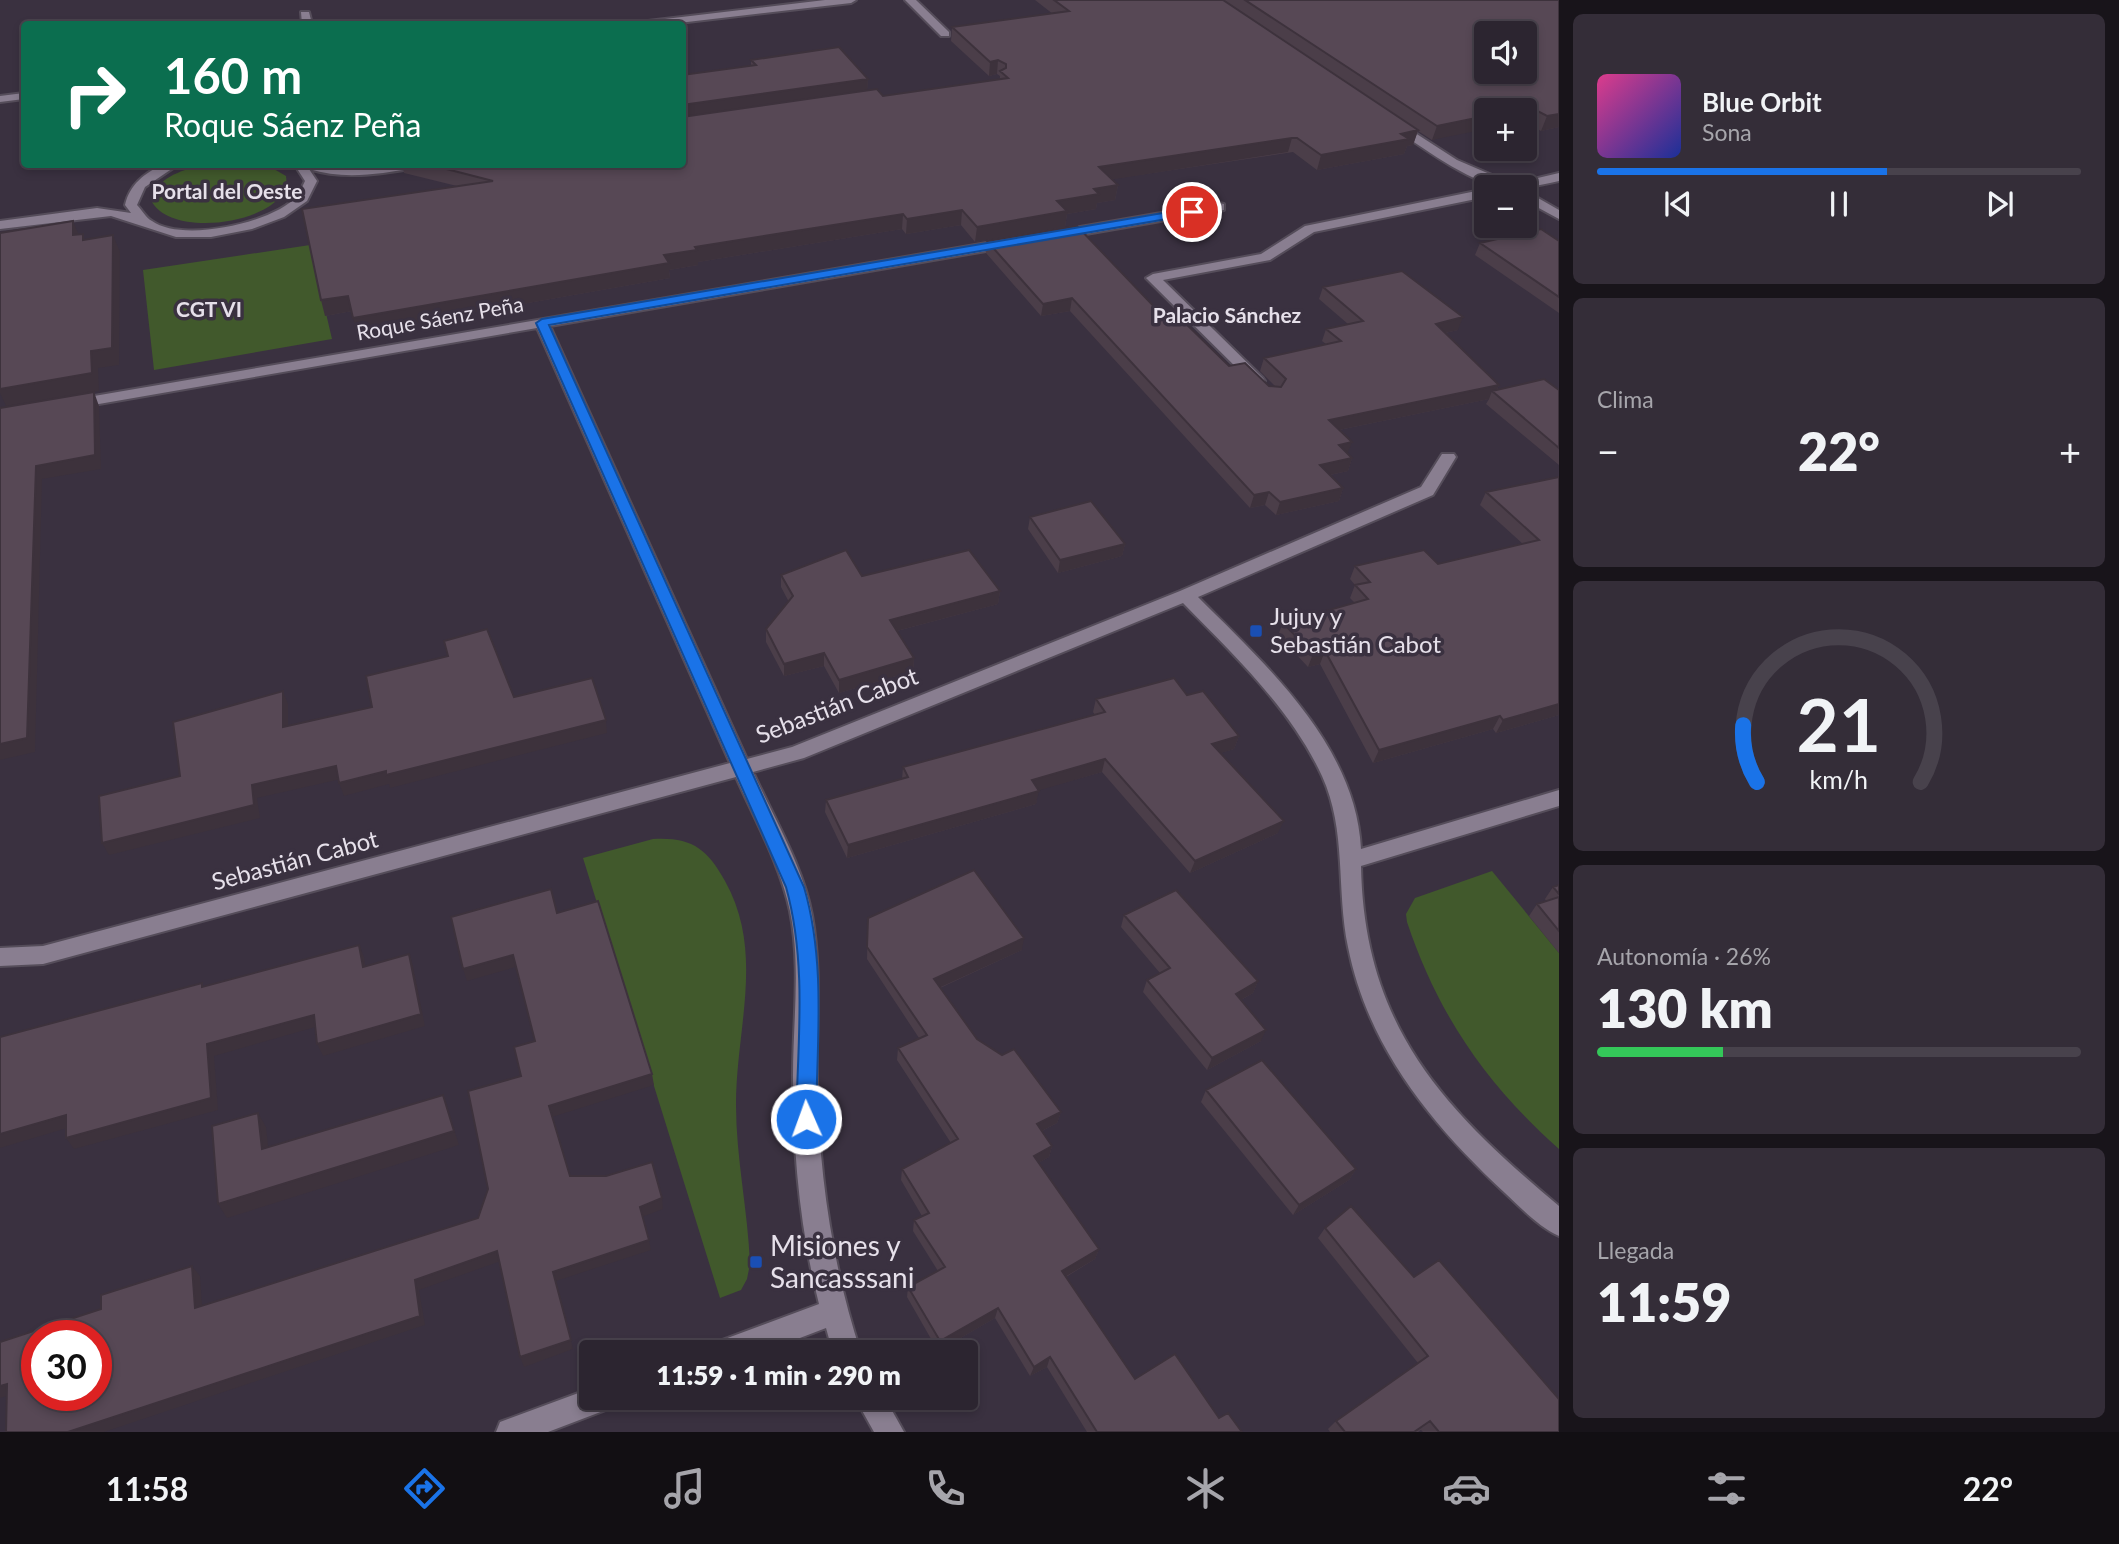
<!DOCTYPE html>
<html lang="es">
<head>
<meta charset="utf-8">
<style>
  :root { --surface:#2c2530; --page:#342d38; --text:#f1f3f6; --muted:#a6a5ab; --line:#48424c; --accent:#1a73e8 }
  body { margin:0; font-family:Lato,sans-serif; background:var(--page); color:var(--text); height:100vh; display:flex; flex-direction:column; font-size:26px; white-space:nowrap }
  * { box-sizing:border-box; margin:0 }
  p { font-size:23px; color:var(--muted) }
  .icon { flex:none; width:38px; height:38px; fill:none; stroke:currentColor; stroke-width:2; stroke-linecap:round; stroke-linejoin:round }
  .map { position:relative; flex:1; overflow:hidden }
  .sheet { display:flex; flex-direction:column; gap:14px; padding:14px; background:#18141a; width:560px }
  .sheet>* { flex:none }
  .top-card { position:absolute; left:21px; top:21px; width:665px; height:147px; border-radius:7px; box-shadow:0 4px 10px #0003,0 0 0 2px var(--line); background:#0b6e4f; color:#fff; overflow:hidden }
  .fabs { position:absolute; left:1474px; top:21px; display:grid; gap:14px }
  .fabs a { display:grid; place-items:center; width:63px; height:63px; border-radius:7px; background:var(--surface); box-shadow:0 4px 10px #0003,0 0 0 2px var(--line); font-size:35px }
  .speed { position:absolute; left:21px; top:1320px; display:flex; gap:14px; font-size:35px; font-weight:700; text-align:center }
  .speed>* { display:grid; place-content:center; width:91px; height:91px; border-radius:50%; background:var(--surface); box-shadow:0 4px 10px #0003,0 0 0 2px var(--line); line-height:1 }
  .speed .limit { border:10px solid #d22; background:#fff; color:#111 }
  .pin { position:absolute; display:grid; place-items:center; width:60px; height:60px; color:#fff; margin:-30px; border:4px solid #fff; border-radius:50%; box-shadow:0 2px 7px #0007 }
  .me { position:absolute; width:77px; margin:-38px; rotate:358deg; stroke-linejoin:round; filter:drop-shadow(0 0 5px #0008) }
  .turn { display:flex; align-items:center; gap:24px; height:147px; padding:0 28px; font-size:32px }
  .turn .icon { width:91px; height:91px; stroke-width:2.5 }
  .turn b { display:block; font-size:49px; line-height:60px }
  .big { font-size:52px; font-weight:800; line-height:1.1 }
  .sheet .card { flex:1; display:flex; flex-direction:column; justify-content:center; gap:10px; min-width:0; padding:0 24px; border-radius:10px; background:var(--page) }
  .sheet .dial { align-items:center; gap:0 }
  .dial svg { height:182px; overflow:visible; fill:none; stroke:var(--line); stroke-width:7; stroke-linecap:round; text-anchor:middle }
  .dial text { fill:var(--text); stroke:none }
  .song { display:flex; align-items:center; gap:21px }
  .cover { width:84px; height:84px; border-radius:10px; background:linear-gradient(135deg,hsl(330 70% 55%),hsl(230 70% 35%)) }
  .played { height:7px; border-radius:4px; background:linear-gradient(90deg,var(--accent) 60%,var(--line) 60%) }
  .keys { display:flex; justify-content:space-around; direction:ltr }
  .heat { display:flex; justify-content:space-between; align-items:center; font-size:38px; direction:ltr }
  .charge { height:10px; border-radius:5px; background:linear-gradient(90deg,#34c759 26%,var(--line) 0) }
  .trip { position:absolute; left:579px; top:1340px; width:399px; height:70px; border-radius:7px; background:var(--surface); box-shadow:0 4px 10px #0003,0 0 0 2px var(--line); font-weight:800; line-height:70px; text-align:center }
  .tabs { display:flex; height:112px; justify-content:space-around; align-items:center; background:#120f13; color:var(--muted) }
  .tabs .icon { width:49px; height:49px }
  .tabs .selected { color:var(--accent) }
  .tabs b { font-size:32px; color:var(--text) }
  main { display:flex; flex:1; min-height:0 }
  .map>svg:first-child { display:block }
  .green { fill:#41592c }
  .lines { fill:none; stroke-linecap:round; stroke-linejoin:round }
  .minor-casing { stroke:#554d5a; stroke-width:4 }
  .minor { fill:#897e90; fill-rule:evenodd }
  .wall { fill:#4b3e49 }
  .shaded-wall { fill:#3d323c }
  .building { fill:#574855; stroke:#3d323c; stroke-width:2; fill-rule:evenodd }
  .route { fill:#1a73e8; stroke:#114b97; stroke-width:2 }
  .transit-dot { fill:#1a4fb4; stroke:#3a3140; stroke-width:2.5 }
  .labels { text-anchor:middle; stroke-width:7; stroke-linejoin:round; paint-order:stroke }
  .far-neighbourhood-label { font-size:21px; font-weight:bold; fill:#e6e0ea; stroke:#3a3140 }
  .far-street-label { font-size:21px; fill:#e6e0ea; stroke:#3a3140 }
  .poi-label { font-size:24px; fill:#e6e0ea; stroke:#3a3140; text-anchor:start }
  .street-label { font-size:24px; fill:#e6e0ea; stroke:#3a3140 }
  .near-poi-label { font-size:28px; fill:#e6e0ea; stroke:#3a3140; text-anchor:start }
</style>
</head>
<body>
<main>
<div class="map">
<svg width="1559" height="1432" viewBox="0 0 1559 1432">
  <rect width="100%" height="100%" fill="#3a3140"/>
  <path class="green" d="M201,165H267L286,176C294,222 170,242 151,200C157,178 180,171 201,165Z
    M310,245L332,339L154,370L143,270Z
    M653,839C691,837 707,848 725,881C765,953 736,1027 736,1105C736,1158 748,1211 750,1264L747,1279L741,1290L720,1298L583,858Z
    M1492,871L1559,953V1149C1487,1085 1438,1015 1407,922L1406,914L1415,898Z"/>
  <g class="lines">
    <g class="minor-casing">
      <path id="minor" d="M825,0H856L851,3L670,24H643L648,21Z
        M905,0H916L949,32V36H941Z
        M301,12H309L312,24H302Z
        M24,93V99L0,102V96Z
        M1395,120L1457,160L1513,184L1559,173V181C1539,185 1521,191 1501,187C1467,181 1420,146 1391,126V122Z
        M163,164H179L145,187L137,205C142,210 146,218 152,221C182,243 274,223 297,196C300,192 303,185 305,181L294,164L347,168L421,164L415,168C379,174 344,180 309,169L317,181L307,201L284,217L252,229L211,237H176L111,216L0,229V221L97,208L131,213L125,205C130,184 144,174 163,164Z
        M1486,189V197L1314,232L1270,260L1163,280L1263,378L1265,381L1263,384H1253L1146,278L1153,274L1261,254L1305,226Z
        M1524,190L1559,210V219L1524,200Z
        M1219,203L1224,204V210L1057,239L1050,235L1057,231Z
        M1010,239L1017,243L1015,246L550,326L747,759L792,747L1180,591L1421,487L1442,454H1454L1456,457L1433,495L1198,597C1266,665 1356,746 1361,849L1559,790V806L1361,866C1364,1026 1443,1109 1559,1206V1236C1539,1227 1521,1208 1505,1193C1432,1125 1368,1048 1348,947C1336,889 1347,831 1322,776C1291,709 1234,655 1183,603L804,758L753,772C774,818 803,866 812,915C822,970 816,1025 817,1080C819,1174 832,1265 861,1353H833L826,1328L761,1353H710L714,1343L819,1304C800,1230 793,1152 793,1076C793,1021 801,965 790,911C780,864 755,820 736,777L43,964L0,966V948L43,946L730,763L537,328L70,409L65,407L62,404L65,401Z
        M592,1388V1398H615L611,1408L548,1432H496L500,1422Z
        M855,1398H885L904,1432H874Z"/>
    </g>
    <use href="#minor" class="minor"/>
  </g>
  <path class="wall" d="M1035,0H1559V127L1541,131L1524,121V110L1432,140L1418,131L1413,145L1407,146L1404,154L1317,170L1293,152L1112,179L1118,185L1115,200L1097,203L1096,209L1067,214L1065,227L975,242L961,225L906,234L902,229L698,262V265L669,270L670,278L357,333L352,311L325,316L457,186L404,173L402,164H682L751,66V60L868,79L867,90L883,96L1000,79V76L997,74L989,76L951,41L952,27L1053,14Z
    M987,241L1162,315L1229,366L1269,386L1276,387L1260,371L1264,358L1326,344L1322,341L1326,329L1348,324L1319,299L1323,287L1458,330L1445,333L1499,385L1497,390H1559V465L1486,404L1489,399L1339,430L1348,454L1352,458L1348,471L1330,475L1343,488L1339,501L1276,515L1265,505L1250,508L1070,311L1041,316L986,253Z
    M1559,241V313L1475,255L1480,243Z
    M1559,477V715L1496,733L1493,729L1373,763L1320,664L1308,667L1278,635L1283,623L1355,603L1350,598L1355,585L1350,579L1355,566L1438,564L1523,544L1480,505L1486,492Z
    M1030,517L1125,544L1122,556L1058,573L1028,529Z
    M781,575L862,576L1000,591L998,604L897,631L914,658L913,671L839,693L824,666L784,676L766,642V629L789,602L781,587Z
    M1187,695L1239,736L1234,749L1220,753L1278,833L1190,873L1102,772L1038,790L1036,804L847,858L825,812L826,800L902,779L903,767L1095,715L1093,712L1096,699Z
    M1559,885V953L1529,916L1537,904L1546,901L1545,899L1553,887Z
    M1124,915L1258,981L1253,993L1241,1000L1261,1041L1207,1070L1143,992L1147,980L1160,973L1121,927Z
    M868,918L1022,950L940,988L977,1039L1061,1112L1057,1123L1042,1131L1052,1146L1049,1157L1038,1163L1099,1249L1095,1259L1066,1277L1135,1379L1219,1418L1242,1432H1087L1047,1367L1030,1376L995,1318L938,1351L907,1297L908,1287L938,1271L913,1231L914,1220L922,1216L901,1180L902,1169L951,1143L897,1060L898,1048L919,1038L867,959Z
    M1206,1090L1356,1169L1349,1180L1293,1215L1201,1102Z
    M1325,1228L1414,1277L1559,1432H1423L1421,1430L1418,1432H1330L1328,1429L1336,1421L1418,1363L1318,1238Z"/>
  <path class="shaded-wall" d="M998,60L997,74L989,76L990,62Z
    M868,79L867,93L682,119V105Z
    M1530,107L1524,121V110H1514Z
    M1559,114V127L1541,131L1547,116Z
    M1486,116V129L1432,140L1437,126Z
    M1418,130L1413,145L1407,146L1404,154L1317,170L1321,155Z
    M1292,138L1288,152L1096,182L1099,167Z
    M1118,185L1115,200L1097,203L1096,209L1067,214L1065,227L975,242L977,227L1094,189Z
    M962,210L961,225L906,234L907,219Z
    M903,214L902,229L698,262V265L669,270L670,278L357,333L353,318L664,255L695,247Z
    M73,221L80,238L73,235Z
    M113,235L120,252L119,365L98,368L99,391L6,406L0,393V389L91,351Z
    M348,296L352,311L325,316L321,300Z
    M1072,298L1070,311L1041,316L1043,304Z
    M1463,317L1458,330L1431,336L1436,324Z
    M1499,385L1495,394L1492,391L1489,399L1324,433L1329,420Z
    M94,392L99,406L101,469L42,479L35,752L0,760V744L36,466Z
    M1352,442L1347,455L1339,445Z
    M1352,458L1348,471L1315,478L1320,465Z
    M1343,488L1339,501L1276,515L1280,502Z
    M1269,492L1265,505L1250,508L1254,495Z
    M1125,544L1122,556L1058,573L1060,560Z
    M1000,591L998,604L889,633L890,620Z
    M1325,651L1320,664L1308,667L1313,654Z
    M824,653V666L784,676V664Z
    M914,658L913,671L839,693V680Z
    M283,691L288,704V740L283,727Z
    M1559,704V715L1496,733L1503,720Z
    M1500,716L1493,729L1373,763L1379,750Z
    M606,720L607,733L390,788L389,784L344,796L339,783Z
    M1239,736L1234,749L1208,757L1212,744Z
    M1105,759L1102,772L1030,793L1032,780Z
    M336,766L341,779L257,798L260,818L109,855L102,843L252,785Z
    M1039,791L1036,804L847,858L848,845Z
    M1284,821L1278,833L1190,873L1195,861Z
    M1024,938L1022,950L932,991L934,979Z
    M359,945L364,957L367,979L363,967Z
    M409,954L413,966L425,1026L323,1056L317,1044Z
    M513,955L516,967L467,981L463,969Z
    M1258,981L1253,993L1230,1006L1236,994Z
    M314,1015L319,1026L214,1056L218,1110L74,1149L66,1138L207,1044Z
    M1266,1030L1261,1041L1207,1070L1212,1058Z
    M652,1074L654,1085L552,1117L549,1106Z
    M443,1095L459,1145L227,1218L218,1204Z
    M1061,1112L1057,1123L1034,1135L1037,1124Z
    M258,1113L266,1127L270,1163L262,1149Z
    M66,1115L74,1126L0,1148V1134Z
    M1052,1146L1049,1157L1031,1167L1034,1156Z
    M1356,1169L1349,1180L1293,1215L1299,1205Z
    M662,1198L663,1209L642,1217L640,1207Z
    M649,1240L651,1250L556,1281L573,1349L524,1367L520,1357L553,1272Z
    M1099,1249L1095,1259L1058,1281L1062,1271Z
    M497,1251L501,1261L419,1290L425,1325L104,1432H68L415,1280Z
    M192,1266L200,1276L203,1318L195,1308Z
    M998,1308L995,1318L938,1351L940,1341Z
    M1050,1357L1047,1367L1030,1376L1034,1367Z
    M7,1384L18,1393L0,1398V1386Z"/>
  <path class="building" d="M1054,0H1223L1418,130L1401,134L1409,139L1321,155L1297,138H1292L1099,167L1118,185L1094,189L1099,194L1057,201L1067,211L977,227L962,210L907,219L903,214L695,247L697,250L664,255L669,263L353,318L348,296L321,300L302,209L493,181L427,164H682V117L877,89L883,96L1008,78L1000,71L1006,68V64L998,60L990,62L952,27L1069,11Z
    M1245,0H1559V114L1547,116L1530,107L1514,110H1486V116L1437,126ZM1486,33H1524V72H1486Z
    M839,47L868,79L682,105V75L756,65L751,60Z
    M73,221V235L83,234V240L113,235L112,348L91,351L92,373L0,389V233Z
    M1077,226L1162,315L1175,313L1229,366L1245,363L1269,386L1281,387L1286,379L1264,358L1341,341L1326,329L1363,321L1323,287L1402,271L1463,317L1436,324L1499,385L1329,420L1352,442L1339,445L1352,458L1320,465L1343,488L1280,502L1269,492L1254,495L1072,298L1043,304L987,241Z
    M1541,229L1559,241V297L1480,243Z
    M1544,379L1559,390V448L1492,391Z
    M94,392L95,455L36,466L27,738L0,744V408Z
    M1559,477V704L1503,720L1500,716L1379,750L1325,651L1313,654L1283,623L1368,599L1355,585L1370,582L1355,566L1424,550L1438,564L1539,540L1486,492Z
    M1091,501L1125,544L1060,560L1030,517Z
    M846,550L862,576L969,550L1000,591L890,620L914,658L839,680L824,653L784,664L766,629L793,596L781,575Z
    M487,629L514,697L592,678L606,720L386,775V771L339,783L336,766L252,785L254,805L102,843L99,796L180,776L173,722L283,691V727L372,707L366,676L448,656L444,641Z
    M1174,678L1187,695L1203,691L1239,736L1212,744L1284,821L1195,861L1105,759L1032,780L1039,791L848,845L826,800L908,777L903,767L1105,712L1096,699Z
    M974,870L1024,938L934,979L977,1039L1002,1055L1014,1049L1061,1112L1037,1124L1052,1146L1034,1156L1099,1249L1062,1271L1135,1379L1175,1354L1219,1418L1228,1413L1242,1432H1097L1050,1357L1034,1367L998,1308L940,1341L908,1287L945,1267L914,1220L929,1213L902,1169L958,1139L898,1048L927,1035L867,947L868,918Z
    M1559,885V894L1553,887Z
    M551,889L557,913L598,901L652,1074L549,1106L570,1176H606L652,1162L662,1198L640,1207L649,1240L553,1272L571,1340L520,1357L497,1251L415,1280L420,1316L68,1432H6L7,1384L0,1386V1342L101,1309V1295L192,1266L195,1308L478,1218L488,1189L468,1091L521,1076L514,1047L535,1041L513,955L463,969L451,917ZM37,1335H96V1395H37Z
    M1176,890L1258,981L1236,994L1266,1030L1212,1058L1147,980L1170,968L1124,915Z
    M1559,897V931L1537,904Z
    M359,945L363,967L409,954L421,1014L317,1044L314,1015L207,1044L211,1098L66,1138V1115L0,1134V1037L202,983V987Z
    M1262,1060L1356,1169L1299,1205L1206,1090Z
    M443,1095L454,1131L218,1204L212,1126L258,1113L262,1149Z
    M1351,1206L1414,1277L1439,1260L1559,1399V1432H1439L1430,1421L1414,1432H1345L1336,1421L1428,1356L1325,1228Z"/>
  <path class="route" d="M1192,208L1197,212L1196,214L549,325L804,887C826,962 817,1042 816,1119L814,1126L806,1129L799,1126L796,1119C798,1042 807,962 786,887L536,323L542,319Z"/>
  <g class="transit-dot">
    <rect x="1249" y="624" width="14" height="14" rx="3.5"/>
    <rect x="749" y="1255" width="14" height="14" rx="3.5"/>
  </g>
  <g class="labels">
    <g class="far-neighbourhood-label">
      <text x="227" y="199">Portal del Oeste</text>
      <text x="209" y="317">CGT VI</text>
      <text x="1227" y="323">Palacio Sánchez</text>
    </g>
    <g class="far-street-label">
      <text transform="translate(440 319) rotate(-10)" y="7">Roque Sáenz Peña</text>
    </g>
    <g class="poi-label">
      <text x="1270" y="625">Jujuy y<tspan x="1270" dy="28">Sebastián Cabot</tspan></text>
    </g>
    <g class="street-label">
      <text transform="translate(837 706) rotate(-21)" y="8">Sebastián Cabot</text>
      <text transform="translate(295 861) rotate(-15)" y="8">Sebastián Cabot</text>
    </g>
    <g class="near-poi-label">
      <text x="770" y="1256">Misiones y<tspan x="770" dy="32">Sancasssani</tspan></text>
    </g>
  </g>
</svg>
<div class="fabs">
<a><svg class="icon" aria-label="sound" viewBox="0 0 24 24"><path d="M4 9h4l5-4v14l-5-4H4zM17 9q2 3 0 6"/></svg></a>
<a>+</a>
<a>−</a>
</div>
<div class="speed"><div class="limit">30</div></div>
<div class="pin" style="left:1192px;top:212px;background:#d93025"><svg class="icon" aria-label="arrive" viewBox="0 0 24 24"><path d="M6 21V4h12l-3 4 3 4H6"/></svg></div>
<svg class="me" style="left:806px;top:1119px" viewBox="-20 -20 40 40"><circle r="17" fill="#1a73e8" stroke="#fff" stroke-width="3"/><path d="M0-11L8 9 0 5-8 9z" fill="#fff"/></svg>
<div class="trip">11:59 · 1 min · 290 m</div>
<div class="top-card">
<div class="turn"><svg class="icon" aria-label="right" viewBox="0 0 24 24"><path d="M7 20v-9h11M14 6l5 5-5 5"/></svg><div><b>160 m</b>Roque Sáenz Peña</div></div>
</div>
</div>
<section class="sheet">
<div class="card">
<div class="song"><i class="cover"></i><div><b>Blue Orbit</b><p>Sona</p></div></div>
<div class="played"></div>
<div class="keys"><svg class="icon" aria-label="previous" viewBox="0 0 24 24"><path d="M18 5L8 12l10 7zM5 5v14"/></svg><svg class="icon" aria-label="pause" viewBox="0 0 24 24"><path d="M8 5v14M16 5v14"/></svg><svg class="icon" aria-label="next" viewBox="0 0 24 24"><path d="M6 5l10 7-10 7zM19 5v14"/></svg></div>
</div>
<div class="card"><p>Clima</p>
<div class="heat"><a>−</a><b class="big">22°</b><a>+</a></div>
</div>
<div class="card dial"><svg viewBox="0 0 100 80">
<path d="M14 69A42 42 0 1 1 86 69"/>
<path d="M14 69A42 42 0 0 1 8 44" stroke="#1a73e8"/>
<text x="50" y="56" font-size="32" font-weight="700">21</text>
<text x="50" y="72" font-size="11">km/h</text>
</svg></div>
<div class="card"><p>Autonomía · 26%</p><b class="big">130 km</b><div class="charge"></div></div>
<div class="card"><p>Llegada</p><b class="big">11:59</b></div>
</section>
</main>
<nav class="tabs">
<b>11:58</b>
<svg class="icon selected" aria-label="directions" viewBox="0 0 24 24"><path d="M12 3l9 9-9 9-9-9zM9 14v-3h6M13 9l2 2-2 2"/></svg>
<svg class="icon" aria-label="music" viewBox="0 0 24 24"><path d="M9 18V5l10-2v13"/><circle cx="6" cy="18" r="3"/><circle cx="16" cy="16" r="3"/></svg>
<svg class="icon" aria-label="phone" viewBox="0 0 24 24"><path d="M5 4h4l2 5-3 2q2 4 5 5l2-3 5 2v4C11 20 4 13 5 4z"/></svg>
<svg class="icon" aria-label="climate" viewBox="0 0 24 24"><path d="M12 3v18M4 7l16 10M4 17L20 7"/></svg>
<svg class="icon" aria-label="car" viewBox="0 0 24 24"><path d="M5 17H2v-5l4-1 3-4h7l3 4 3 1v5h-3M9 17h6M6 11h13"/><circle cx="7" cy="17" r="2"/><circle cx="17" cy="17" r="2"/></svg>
<svg class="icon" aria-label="filters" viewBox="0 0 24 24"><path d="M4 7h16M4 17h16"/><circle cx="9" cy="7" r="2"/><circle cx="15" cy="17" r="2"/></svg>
<b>22°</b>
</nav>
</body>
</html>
